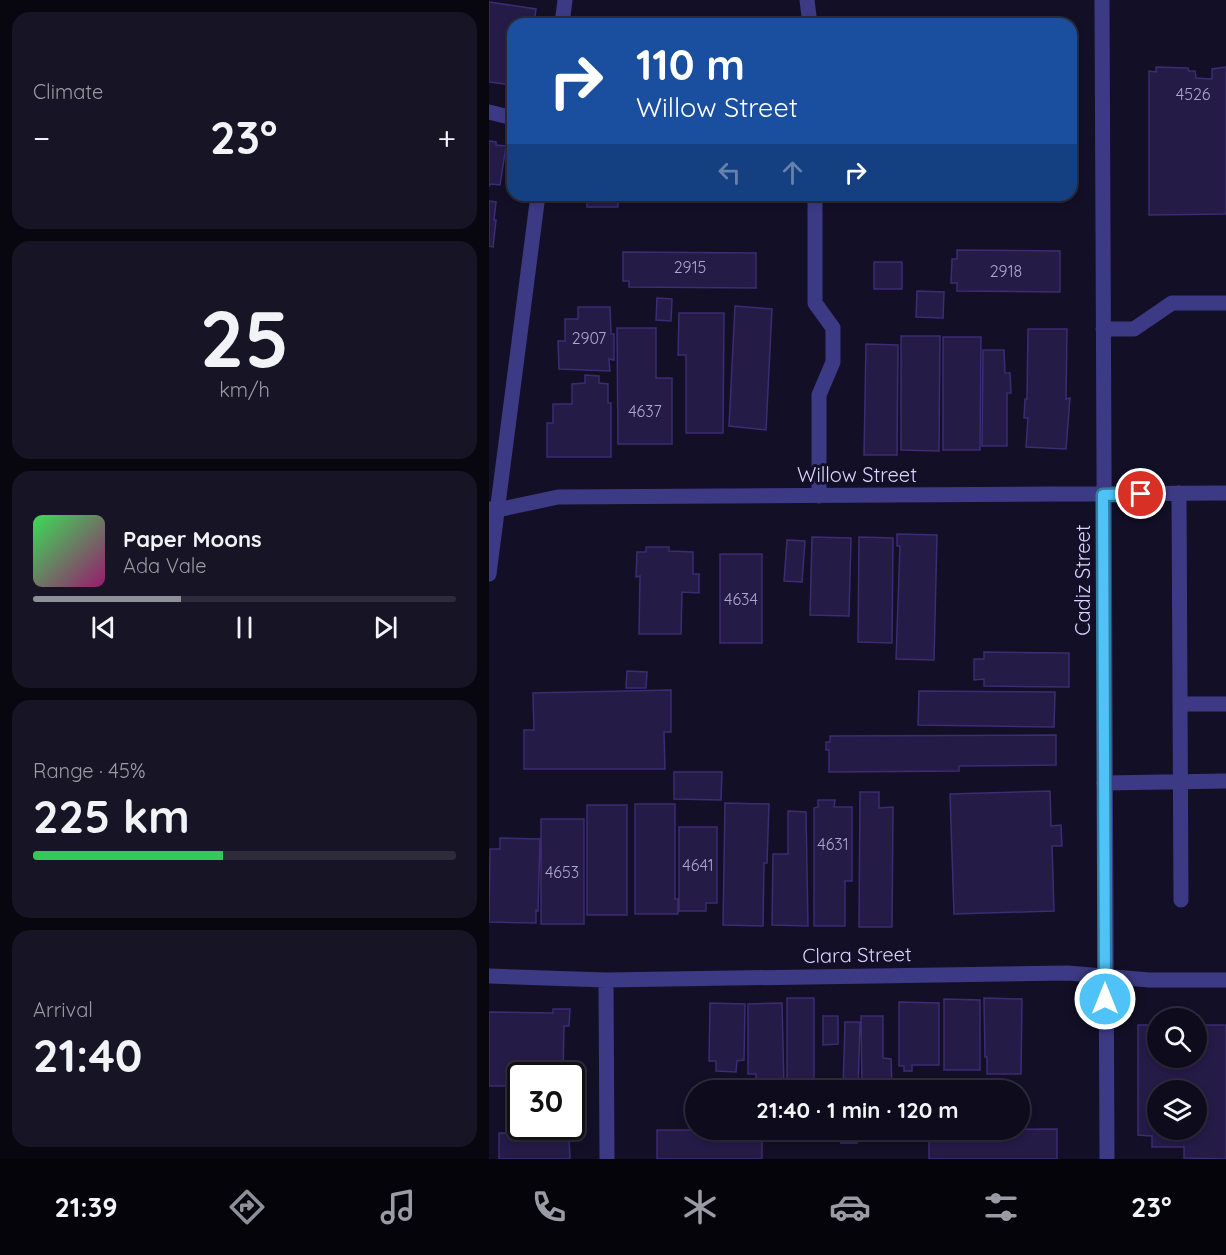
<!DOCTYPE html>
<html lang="en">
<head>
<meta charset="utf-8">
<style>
  :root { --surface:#0e0b1c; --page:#171425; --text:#f1f3f6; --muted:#9b9ba3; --line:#2e2b3b; --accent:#8c9099 }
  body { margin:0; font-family:Quicksand,sans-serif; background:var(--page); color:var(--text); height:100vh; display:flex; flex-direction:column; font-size:22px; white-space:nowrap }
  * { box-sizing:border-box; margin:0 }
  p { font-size:20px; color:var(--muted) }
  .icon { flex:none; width:33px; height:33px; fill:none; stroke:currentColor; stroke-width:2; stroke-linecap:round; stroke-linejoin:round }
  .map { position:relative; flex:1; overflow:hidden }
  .drawer { display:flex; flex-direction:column; gap:12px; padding:12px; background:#08060f; width:489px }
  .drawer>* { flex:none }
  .hud { position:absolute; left:18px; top:18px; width:570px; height:183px; border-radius:18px; box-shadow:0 3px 9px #0003,0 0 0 2px var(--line); background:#1a4fa0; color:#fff; overflow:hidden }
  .fabs { position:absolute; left:658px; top:1008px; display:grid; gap:12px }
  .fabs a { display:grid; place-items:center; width:60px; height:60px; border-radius:50%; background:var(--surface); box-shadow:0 3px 9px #0003,0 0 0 2px var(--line); font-size:30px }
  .speed { position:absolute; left:18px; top:1062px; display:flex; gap:12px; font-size:30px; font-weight:700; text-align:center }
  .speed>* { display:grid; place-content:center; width:78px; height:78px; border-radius:50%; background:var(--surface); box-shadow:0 3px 9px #0003,0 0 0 2px var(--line); line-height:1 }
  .speed .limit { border:3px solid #111; border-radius:9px; background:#fff; color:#111 }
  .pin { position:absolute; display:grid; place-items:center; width:51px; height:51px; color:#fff; margin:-26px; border:3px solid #fff; border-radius:50%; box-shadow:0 2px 6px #0007 }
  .me { position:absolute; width:66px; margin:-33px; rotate:0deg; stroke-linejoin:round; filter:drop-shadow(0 0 4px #0008) }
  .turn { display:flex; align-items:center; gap:21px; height:126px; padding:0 30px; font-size:27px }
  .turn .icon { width:78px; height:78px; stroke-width:2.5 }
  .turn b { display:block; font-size:42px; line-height:51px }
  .lanes { display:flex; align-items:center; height:57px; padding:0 30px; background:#0003; justify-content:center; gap:30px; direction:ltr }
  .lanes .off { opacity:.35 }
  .big { font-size:45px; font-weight:800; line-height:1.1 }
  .drawer .card { flex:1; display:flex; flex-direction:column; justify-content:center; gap:9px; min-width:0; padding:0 21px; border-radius:18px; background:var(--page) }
  .drawer .dial { align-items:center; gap:0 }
  .dial b { font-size:78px; line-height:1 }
  .song { display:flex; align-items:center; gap:18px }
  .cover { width:72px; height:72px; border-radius:9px; background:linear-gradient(135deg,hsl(130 70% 55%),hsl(320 70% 35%)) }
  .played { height:6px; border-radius:3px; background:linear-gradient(90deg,var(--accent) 35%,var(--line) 35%) }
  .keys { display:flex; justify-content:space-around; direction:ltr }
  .heat { display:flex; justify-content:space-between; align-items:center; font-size:33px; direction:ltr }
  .charge { height:9px; border-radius:4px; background:linear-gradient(90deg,#34c759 45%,var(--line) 0) }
  .trip { position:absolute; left:196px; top:1080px; width:345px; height:60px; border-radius:30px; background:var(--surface); box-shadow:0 3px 9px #0003,0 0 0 2px var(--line); font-weight:800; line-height:60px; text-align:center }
  .dock { display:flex; height:96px; justify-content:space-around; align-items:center; background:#06040b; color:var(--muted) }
  .dock .icon { width:42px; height:42px }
  .dock .on { color:var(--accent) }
  .dock b { font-size:27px; color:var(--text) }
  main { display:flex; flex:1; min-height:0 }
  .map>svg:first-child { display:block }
  .building { fill:#241b47; stroke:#3b2d73; stroke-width:1.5; fill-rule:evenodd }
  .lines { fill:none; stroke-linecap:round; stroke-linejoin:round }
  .minor { stroke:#3d3a85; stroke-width:15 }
  .route-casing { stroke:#337fa1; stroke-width:15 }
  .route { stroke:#4fc3f7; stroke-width:10 }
  .labels { text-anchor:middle; stroke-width:6; stroke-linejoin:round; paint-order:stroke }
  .number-label { font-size:16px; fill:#aca6d1 }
  .street-label { font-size:20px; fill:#d9d4ff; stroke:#130f26 }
</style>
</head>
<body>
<main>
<section class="drawer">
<div class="card"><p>Climate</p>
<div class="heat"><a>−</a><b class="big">23°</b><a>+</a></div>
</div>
<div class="card dial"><b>25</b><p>km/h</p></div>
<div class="card">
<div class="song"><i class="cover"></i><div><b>Paper Moons</b><p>Ada Vale</p></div></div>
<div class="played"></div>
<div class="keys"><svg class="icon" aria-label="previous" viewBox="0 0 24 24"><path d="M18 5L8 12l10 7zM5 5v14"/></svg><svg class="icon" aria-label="pause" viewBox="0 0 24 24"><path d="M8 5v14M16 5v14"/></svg><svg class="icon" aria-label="next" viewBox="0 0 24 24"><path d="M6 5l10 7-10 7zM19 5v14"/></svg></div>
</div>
<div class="card"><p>Range · 45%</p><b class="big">225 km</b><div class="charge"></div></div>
<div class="card"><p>Arrival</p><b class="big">21:40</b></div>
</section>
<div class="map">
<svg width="737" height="1159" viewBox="0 0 737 1159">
  <rect width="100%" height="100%" fill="#130f26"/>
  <path class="building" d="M0,2L47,9L45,24H24V85L0,82Z
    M667,67L699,68L700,71H706L707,78L723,79V69L737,67V214L660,215V71L667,72Z
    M0,141L7,142V145L17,146L11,185L2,184L0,186Z
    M98,195H129V207H98Z
    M0,201L7,202L5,220H7L4,247L0,246Z
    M468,250L571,251V292L468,291V283H462L463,259H468Z
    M134,252L267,253V288L140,287V281H134Z
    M385,262H413V289H385Z
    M428,291L455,292L454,318L427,317Z
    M168,298L183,299L182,321L167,320Z
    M246,306L283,309L277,430L240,426Z
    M89,307H121L122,334H125V360L120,359L121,371L70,369L69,341H76V319H89Z
    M190,313H235L234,433H197V355H189Z
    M128,328H167V378H183V444H129Z
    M539,329H578L577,399L581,398L577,449L537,447L539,418H535L536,399H538Z
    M412,336H451L450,451L412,450Z
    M454,337H492L491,450H454Z
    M377,344L409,345L408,455H375Z
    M494,350H515L516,373H521L522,393H518V446H493Z
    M96,375L110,376V383L119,384V403H122V457H58V423H64V404H83V384L96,383Z
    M408,534L448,535L445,660L407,659L411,546H408Z
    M323,537L362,538L360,616L321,615Z
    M370,537L404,538L403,643L369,642Z
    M298,540L316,541L313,582L295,581Z
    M157,547H180V551L204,552V574H210V593L193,592L192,634H150L151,576L147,577L148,552H157Z
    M231,554H273V643H231Z
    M495,652L580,653V687L495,686V679L485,680V659H495Z
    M138,671L158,672L157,688H137Z
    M182,690V732H175L176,769H35V730H45L44,693Z
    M430,691L566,692L565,727L429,725Z
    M567,735V765L470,766V771L340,772V750H337V742H341V736Z
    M185,772H233L232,800L185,799Z
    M561,791L562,826L572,825L573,846H563L565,911L465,914L461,794Z
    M371,792H390V808L404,807L403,927H370Z
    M329,800H346L345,807H363V881H356V926H325V808L329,807Z
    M236,803L280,804L278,863H275L274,926L234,925Z
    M146,804H186V899H189V914H146Z
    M98,805H138V915H98Z
    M299,811L317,812L319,926L283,925L284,854H299Z
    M52,819H95V924H52Z
    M190,827H228V903H217V911H190Z
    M11,838L51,839L49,911L47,910V923L0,922L1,849H11Z
    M298,998H325V1086H335V1090H298Z
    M495,998L533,999L532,1074H498V1057H496Z
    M455,999L491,1000V1070H455Z
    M410,1002L450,1003V1065H423V1071H415V1066H410Z
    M221,1003L256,1004L255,1060L248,1061L247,1072L227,1071V1061H220Z
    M293,1003L295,1088L271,1090V1088H267V1074H259V1004Z
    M64,1009H81L80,1026H75L74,1076H32V1086H0V1012L64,1013Z
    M334,1016H349V1044L334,1045Z
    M372,1016H394V1058L402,1059L403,1090H373Z
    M356,1022H371L369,1090H354Z
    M649,1025H669V1058H708V1025H737V1159L695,1158V1147H663V1136L649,1135ZM669,1090H708V1130H669Z
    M425,1088L528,1090H425Z
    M568,1129V1159H440V1140H450V1130Z
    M168,1130H273V1159H168Z
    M352,1130H368V1143H352Z
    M10,1133H38V1136L80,1135L81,1159H10Z"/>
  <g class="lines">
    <path class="minor" d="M318,0L321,24
      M613,0L618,1159
      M73,24L76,0
      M0,112L24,118
      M326,195V303L344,328V362L330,395V496
      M614,329H645L683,303H737
      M690,493L692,900
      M0,509L8,510L69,497L737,493
      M0,574L49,195
      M691,704H737
      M615,783L737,781
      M0,976L117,980L579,973L660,980H737
      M117,980L118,1159"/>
  </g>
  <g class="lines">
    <g class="route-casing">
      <path id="route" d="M616,999L614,495L652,494"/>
    </g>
    <use href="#route" class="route"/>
  </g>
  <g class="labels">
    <g class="number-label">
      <text x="704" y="100">4526</text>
      <text x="201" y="273">2915</text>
      <text x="517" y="277">2918</text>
      <text x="100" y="344">2907</text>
      <text x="156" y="417">4637</text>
      <text x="252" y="605">4634</text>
      <text x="344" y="850">4631</text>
      <text x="209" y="871">4641</text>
      <text x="73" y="878">4653</text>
    </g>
    <g class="street-label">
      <text x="368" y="482">Willow Street</text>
      <text transform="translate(594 580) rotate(-90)" y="7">Cadiz Street</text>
      <text transform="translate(368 955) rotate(-1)" y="7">Clara Street</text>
    </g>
  </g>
</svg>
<div class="fabs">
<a><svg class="icon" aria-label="search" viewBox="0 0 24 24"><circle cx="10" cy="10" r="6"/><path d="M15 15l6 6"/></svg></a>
<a><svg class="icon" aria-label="layers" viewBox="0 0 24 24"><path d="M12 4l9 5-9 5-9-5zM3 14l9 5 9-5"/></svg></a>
</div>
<div class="speed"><div class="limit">30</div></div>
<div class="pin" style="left:652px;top:494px;background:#d93025"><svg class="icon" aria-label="arrive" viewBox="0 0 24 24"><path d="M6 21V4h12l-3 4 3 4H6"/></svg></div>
<svg class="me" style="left:616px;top:999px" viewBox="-20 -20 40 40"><circle r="17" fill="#4fc3f7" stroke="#fff" stroke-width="3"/><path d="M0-11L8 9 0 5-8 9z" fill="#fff"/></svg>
<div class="trip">21:40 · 1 min · 120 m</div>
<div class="hud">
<div class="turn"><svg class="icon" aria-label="right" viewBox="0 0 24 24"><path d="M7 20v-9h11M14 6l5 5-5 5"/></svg><div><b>110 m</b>Willow Street</div></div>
<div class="lanes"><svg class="icon off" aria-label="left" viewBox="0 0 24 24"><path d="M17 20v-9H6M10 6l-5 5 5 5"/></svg><svg class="icon off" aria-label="ahead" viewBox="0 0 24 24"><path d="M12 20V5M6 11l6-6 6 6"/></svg><svg class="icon" aria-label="right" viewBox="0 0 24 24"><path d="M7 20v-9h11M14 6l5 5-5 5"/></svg></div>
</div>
</div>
</main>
<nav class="dock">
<b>21:39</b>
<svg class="icon on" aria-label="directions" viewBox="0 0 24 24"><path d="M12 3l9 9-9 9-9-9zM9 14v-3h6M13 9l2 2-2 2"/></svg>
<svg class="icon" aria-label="music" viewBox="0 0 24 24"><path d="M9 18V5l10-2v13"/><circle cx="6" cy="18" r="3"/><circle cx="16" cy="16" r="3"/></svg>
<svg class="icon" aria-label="phone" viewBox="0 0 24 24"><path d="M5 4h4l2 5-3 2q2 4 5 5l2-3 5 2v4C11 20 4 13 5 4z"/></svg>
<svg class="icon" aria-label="climate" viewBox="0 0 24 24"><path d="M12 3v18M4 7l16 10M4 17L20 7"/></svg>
<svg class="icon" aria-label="car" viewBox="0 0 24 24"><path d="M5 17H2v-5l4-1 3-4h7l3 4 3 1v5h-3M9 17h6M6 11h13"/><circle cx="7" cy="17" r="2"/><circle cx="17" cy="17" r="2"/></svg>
<svg class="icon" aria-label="filters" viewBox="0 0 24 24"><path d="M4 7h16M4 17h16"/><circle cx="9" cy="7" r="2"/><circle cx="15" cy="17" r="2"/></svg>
<b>23°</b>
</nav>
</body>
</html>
